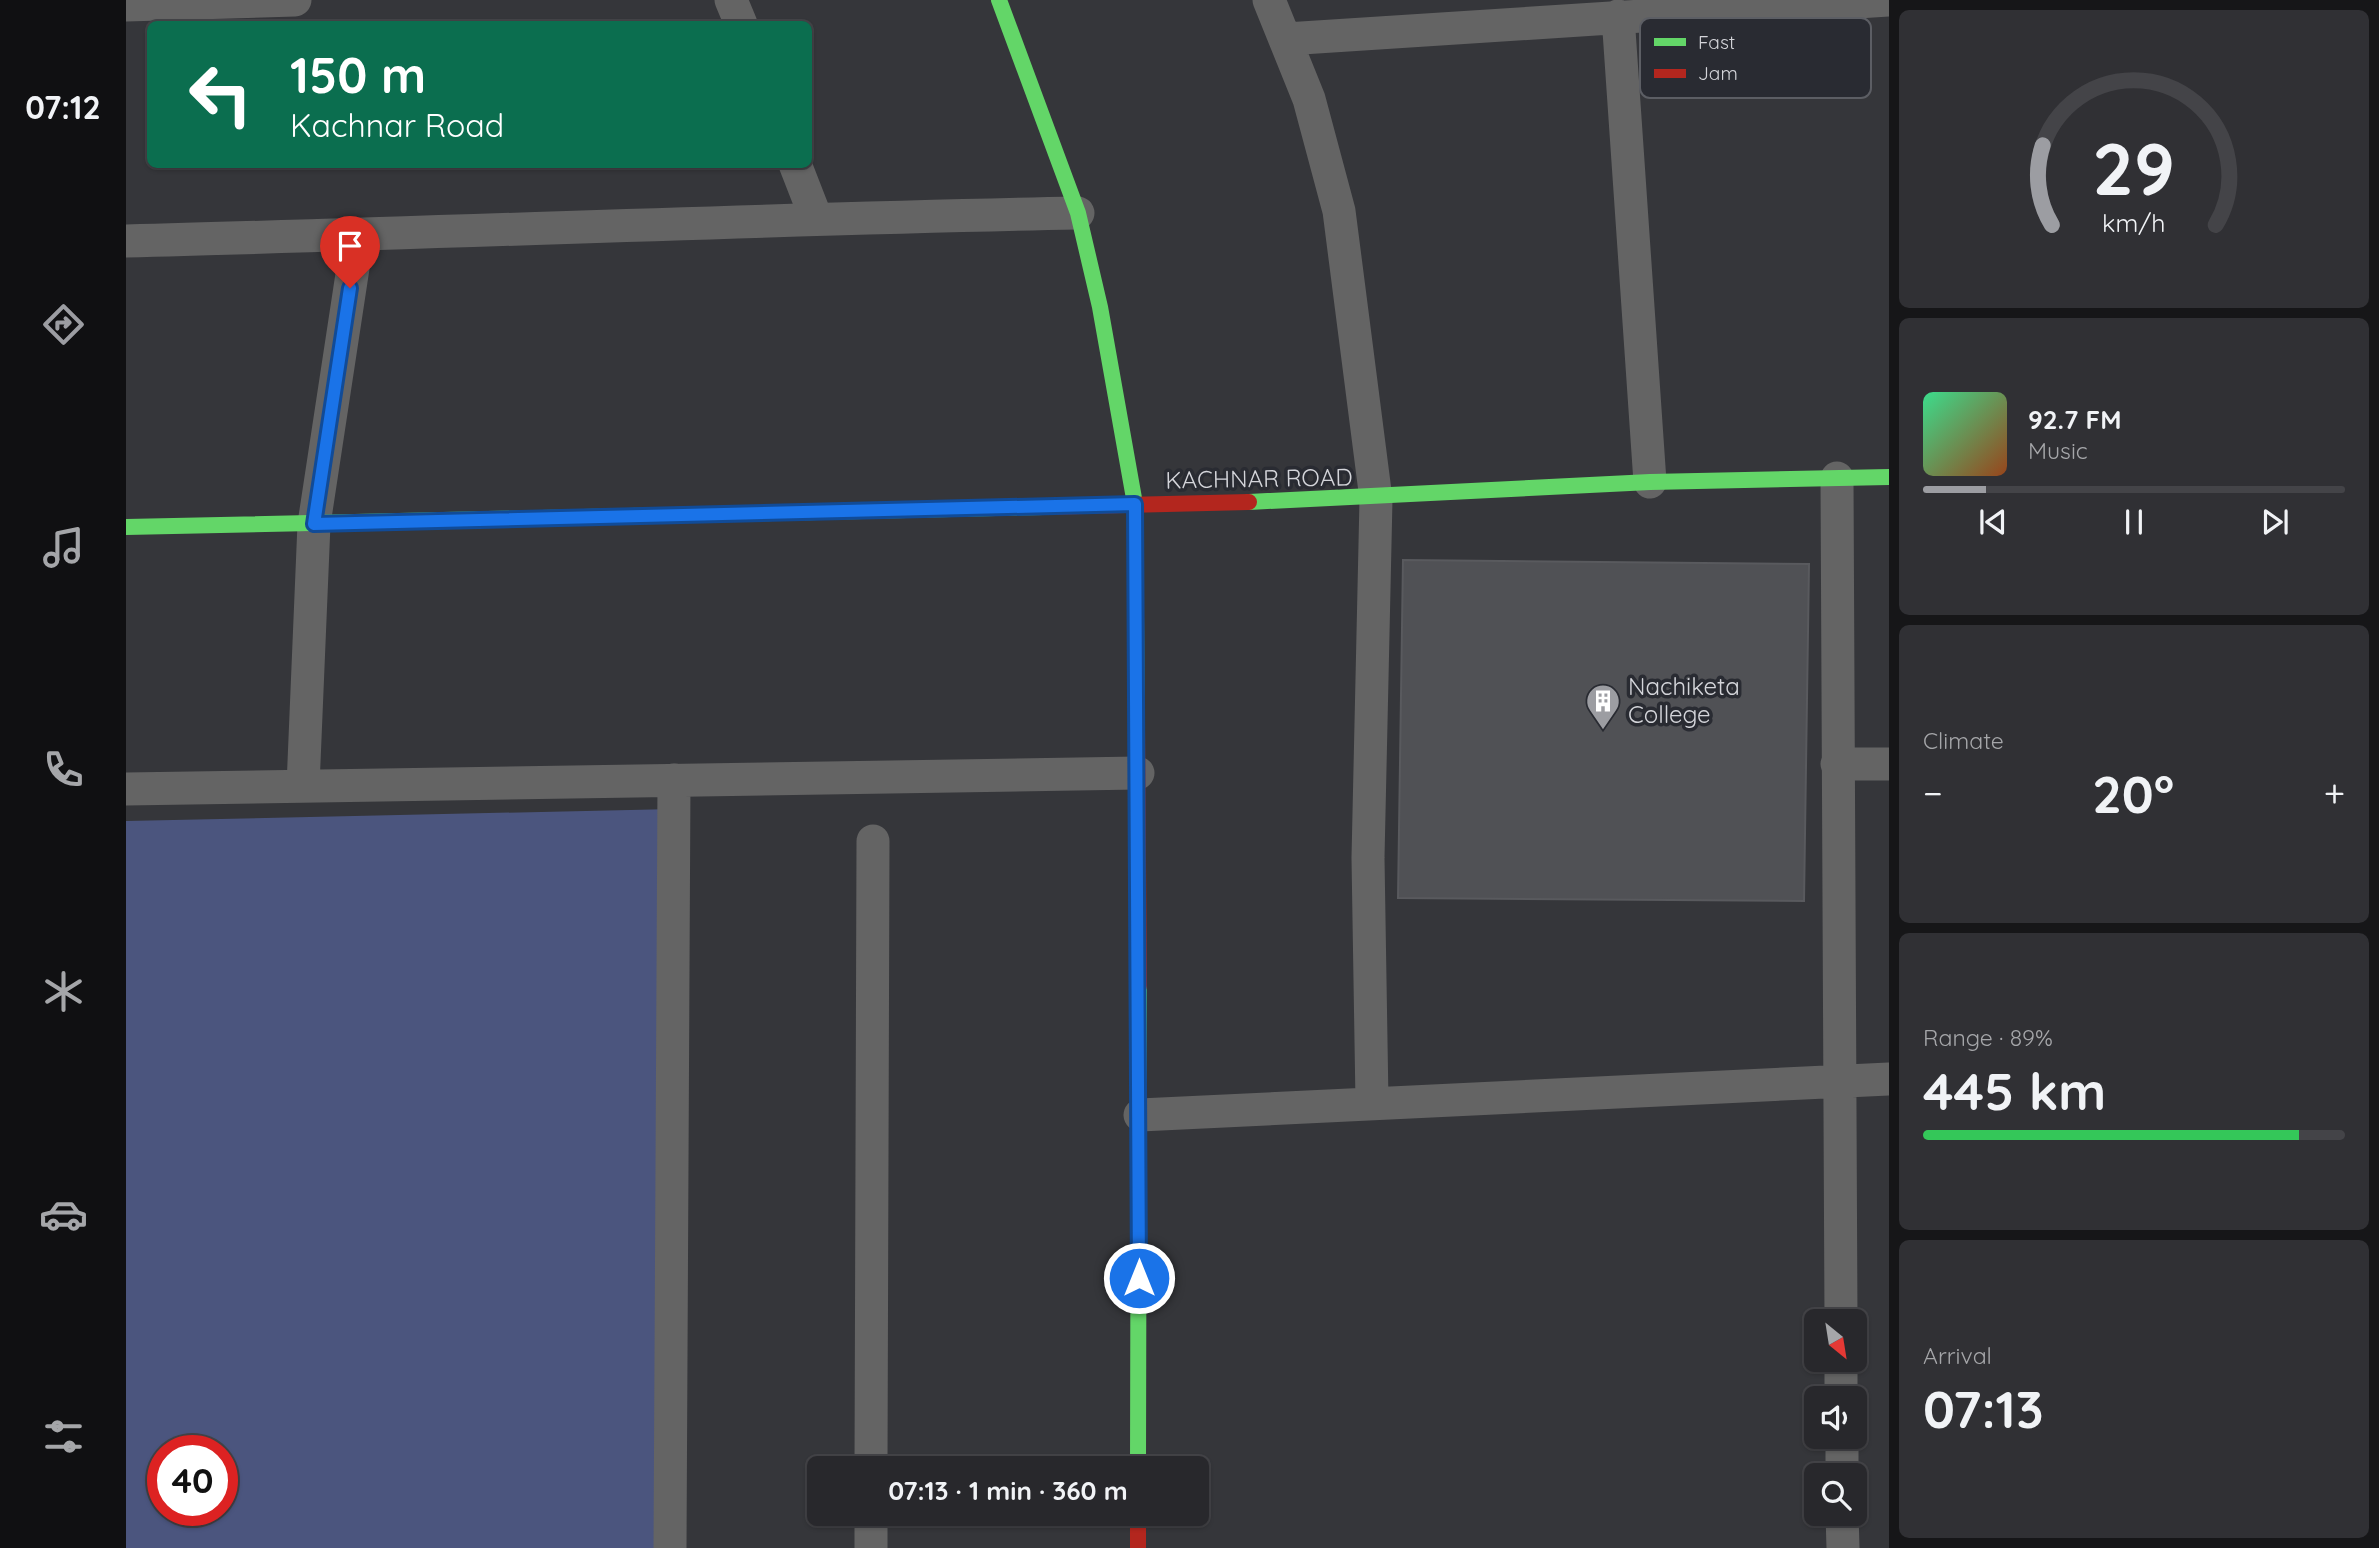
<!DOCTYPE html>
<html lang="en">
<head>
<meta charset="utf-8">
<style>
  :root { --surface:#28282c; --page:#303034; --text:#f1f3f6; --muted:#a5a6a9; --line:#444448; --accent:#9c9da2 }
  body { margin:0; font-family:Quicksand,sans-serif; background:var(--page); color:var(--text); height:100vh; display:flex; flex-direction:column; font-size:26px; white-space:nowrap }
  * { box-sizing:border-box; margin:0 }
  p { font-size:23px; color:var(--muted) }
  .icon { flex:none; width:38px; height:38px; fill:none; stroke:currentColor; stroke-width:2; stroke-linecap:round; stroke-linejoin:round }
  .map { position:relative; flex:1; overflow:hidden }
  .panel { display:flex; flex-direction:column; gap:10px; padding:10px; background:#161618; width:490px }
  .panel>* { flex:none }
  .guide { position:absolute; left:21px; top:21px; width:665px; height:147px; border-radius:10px; box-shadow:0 2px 5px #0004,0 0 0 2px var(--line); background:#0b6e4f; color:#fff; overflow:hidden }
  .needle { width:46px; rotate:150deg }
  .buttons { position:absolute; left:1678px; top:1309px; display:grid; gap:14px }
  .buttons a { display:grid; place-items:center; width:63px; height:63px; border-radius:10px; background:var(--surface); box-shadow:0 2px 5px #0004,0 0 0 2px var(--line); font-size:35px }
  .speed { position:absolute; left:21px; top:1435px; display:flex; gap:14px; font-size:35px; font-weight:700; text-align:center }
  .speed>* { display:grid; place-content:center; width:91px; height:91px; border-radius:50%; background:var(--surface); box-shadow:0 2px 5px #0004,0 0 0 2px var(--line); line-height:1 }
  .speed .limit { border:10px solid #d22; background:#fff; color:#111 }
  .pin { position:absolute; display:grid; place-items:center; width:60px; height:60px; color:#fff; margin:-72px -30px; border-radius:50% 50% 50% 0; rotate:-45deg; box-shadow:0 0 7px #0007 }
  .pin .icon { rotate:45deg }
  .me { position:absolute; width:77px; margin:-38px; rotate:0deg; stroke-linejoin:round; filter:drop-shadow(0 0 5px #0008) }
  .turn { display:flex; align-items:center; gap:24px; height:147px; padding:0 28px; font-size:32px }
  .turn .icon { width:91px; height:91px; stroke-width:2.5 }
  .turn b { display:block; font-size:49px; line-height:60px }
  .big { font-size:52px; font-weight:700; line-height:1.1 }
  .panel .tile { flex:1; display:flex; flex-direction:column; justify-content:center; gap:10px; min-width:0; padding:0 24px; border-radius:10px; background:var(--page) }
  .panel .dial { align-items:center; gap:0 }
  .dial svg { height:182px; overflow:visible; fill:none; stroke:var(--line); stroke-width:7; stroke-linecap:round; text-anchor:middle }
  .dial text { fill:var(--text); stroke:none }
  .song { display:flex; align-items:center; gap:21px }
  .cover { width:84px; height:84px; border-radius:10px; background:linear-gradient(135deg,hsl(150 70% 55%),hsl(20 70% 35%)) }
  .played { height:7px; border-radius:4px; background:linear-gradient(90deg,var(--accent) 15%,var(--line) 15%) }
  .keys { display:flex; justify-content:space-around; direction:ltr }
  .heat { display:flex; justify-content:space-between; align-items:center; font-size:38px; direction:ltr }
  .charge { height:10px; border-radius:5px; background:linear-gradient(90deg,#34c759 89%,var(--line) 0) }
  .trip { position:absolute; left:681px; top:1456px; width:402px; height:70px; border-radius:10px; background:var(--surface); box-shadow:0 2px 5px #0004,0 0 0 2px var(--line); font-weight:700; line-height:70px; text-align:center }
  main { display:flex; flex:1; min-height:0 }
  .dock { display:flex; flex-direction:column; width:126px; justify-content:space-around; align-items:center; background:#101012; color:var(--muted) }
  .dock .icon { width:49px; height:49px }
  .dock .active { color:var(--accent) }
  .dock b { font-size:32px; color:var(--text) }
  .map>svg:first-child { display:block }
  .green { fill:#4b557e; fill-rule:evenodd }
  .building { fill:#505155; stroke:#595a5e; stroke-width:2 }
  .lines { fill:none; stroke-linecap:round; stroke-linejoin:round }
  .street { stroke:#646464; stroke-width:33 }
  .fast { stroke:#63d668; stroke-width:16 }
  .jam { stroke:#b3261e; stroke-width:16 }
  .route-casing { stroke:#114b97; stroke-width:18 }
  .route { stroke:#1a73e8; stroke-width:12 }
  .labels { text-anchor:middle; stroke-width:7; stroke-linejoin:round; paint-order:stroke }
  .street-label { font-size:24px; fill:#d4d5da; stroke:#292b32 }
  .poi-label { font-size:24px; fill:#d4d5da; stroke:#292b32; text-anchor:start }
  .key { fill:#292b32; stroke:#5c5e64; stroke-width:2 }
  .key-label { font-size:19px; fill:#d4d5da }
</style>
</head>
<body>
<main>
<nav class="dock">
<b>07:12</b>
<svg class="icon active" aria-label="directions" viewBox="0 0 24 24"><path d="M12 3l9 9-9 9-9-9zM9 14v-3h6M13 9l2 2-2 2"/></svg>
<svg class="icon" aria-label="music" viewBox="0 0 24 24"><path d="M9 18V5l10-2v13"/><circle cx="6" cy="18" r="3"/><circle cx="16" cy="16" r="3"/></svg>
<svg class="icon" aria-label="phone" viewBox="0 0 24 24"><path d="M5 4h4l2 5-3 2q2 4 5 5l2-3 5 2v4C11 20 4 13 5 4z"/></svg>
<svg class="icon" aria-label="climate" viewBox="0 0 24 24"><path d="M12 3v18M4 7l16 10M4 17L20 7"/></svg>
<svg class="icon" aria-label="car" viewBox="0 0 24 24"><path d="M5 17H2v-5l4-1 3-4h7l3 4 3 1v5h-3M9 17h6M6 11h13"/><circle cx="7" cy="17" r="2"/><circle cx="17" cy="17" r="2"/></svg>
<svg class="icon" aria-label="filters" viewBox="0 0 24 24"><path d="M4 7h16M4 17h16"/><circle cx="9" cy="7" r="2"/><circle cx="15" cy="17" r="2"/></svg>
</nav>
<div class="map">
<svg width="1763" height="1548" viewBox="0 0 1763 1548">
  <rect width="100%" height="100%" fill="#35363a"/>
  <path class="green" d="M548,809L541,1548H0V821ZM37,1451H96V1510H37Z"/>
  <path class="building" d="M1277,560L1683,564L1678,901L1272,898Z"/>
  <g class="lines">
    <path class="street" d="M605,0L615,24
      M1143,0L1183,99L1213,211L1250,499L1242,858L1246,1102
      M0,5L169,0
      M1492,16L1524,482
      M1160,39L1763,0
      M669,164L690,218
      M0,241C318,233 635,219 952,213
      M1711,478L1715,1321
      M1711,764H1763
      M177,786L188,524L232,235
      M0,789L1012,773
      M1014,1115L1763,1079
      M1715,1360V1398
      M1716,1437V1475
      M745,1468L747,841
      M1716,1514L1717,1548
      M544,1548L548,780
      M745,1548V1514"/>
    <path class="fast" d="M873,0L952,213L974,307L1009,504L1011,727
      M1123,502L1524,482L1763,477
      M0,527L917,507
      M1012,1468L1013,986"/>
    <path class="jam" d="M917,507L1123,502
      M1011,727L1013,986
      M1012,1514V1548"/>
  </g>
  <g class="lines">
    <g class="route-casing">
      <path id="route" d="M224,288L188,524L1009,504L1013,1278"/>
    </g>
    <use href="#route" class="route"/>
  </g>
  <defs>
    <g id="building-pin" transform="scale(1.75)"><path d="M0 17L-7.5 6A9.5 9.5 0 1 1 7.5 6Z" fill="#9c9da2" stroke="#292b32"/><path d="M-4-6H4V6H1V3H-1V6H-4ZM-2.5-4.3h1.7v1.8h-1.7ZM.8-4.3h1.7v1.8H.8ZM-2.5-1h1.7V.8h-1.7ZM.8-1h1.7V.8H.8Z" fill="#fff"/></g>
  </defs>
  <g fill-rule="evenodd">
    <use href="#building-pin" x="1477" y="701"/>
  </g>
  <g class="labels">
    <g class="street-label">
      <text transform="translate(1133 479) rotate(-1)" y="8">KACHNAR ROAD</text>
    </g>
    <g class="poi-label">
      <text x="1502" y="695">Nachiketa<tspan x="1502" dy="28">College</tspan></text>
    </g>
  </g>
  <rect x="1514" y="18" width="231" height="80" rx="10" class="key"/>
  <rect x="1528" y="38" width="32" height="8" fill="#63d668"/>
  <rect x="1528" y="69" width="32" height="9" fill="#b3261e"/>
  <g class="key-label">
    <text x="1572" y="49">Fast</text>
    <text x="1572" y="80">Jam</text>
  </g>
</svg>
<div class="buttons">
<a><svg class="needle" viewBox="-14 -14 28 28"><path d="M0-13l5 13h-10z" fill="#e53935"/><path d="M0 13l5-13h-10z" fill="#a5a6a9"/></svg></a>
<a><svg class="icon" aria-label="sound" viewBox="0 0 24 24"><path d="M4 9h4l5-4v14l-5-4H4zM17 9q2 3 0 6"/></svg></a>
<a><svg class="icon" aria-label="search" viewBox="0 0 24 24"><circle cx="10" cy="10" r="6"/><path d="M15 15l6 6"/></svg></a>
</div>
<div class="speed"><div class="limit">40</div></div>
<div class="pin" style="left:224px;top:288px;background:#d93025"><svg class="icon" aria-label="arrive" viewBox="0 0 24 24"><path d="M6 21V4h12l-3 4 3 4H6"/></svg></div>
<svg class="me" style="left:1013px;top:1278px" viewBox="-20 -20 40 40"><circle r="17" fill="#1a73e8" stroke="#fff" stroke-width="3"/><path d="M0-11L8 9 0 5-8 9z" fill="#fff"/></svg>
<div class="trip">07:13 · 1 min · 360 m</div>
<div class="guide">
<div class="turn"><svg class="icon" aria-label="left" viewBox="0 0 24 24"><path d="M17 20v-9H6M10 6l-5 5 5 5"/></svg><div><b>150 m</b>Kachnar Road</div></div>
</div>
</div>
<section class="panel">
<div class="tile dial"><svg viewBox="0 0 100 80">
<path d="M14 69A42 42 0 1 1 86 69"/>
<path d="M14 69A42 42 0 0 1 10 34" stroke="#9c9da2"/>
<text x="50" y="56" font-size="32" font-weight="700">29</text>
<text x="50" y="72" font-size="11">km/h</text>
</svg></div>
<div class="tile">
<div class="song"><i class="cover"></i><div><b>92.7 FM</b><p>Music</p></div></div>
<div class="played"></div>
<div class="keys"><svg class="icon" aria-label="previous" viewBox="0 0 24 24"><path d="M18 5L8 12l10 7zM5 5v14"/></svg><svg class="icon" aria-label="pause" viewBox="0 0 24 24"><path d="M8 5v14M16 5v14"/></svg><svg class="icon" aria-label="next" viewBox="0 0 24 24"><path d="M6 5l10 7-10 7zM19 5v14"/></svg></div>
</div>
<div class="tile"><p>Climate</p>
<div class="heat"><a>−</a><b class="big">20°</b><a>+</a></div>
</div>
<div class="tile"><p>Range · 89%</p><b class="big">445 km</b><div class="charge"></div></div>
<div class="tile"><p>Arrival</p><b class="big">07:13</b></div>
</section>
</main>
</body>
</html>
